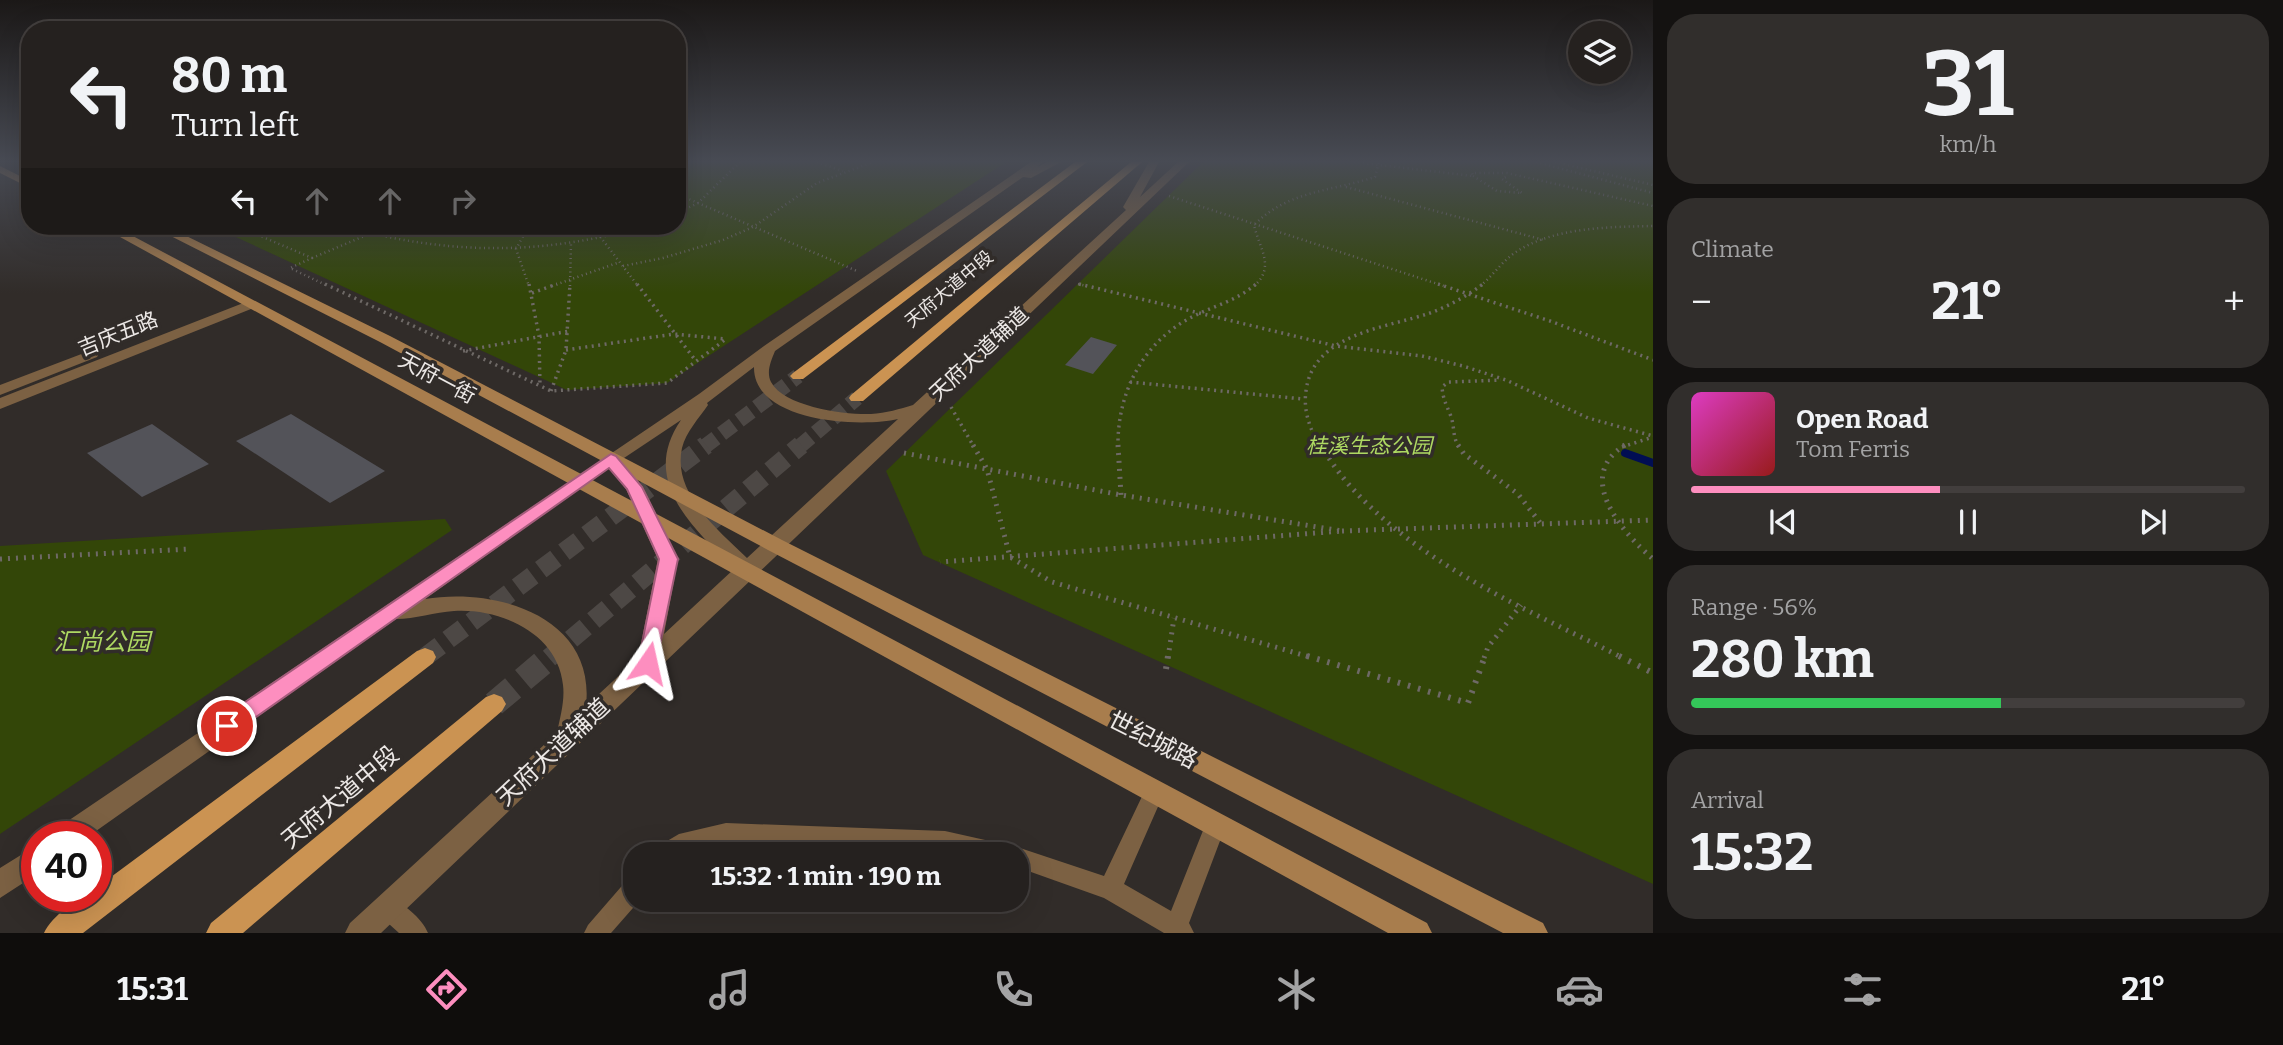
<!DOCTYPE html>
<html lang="en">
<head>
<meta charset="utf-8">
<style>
  :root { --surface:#25211f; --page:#312e2c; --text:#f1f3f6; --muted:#a3a3a4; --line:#423e3d; --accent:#fd8ebf }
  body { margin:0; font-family:Bitter,"Noto Sans SC",serif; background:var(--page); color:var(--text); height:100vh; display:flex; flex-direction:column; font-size:26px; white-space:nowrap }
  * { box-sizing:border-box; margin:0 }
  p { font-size:23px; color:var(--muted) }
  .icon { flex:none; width:38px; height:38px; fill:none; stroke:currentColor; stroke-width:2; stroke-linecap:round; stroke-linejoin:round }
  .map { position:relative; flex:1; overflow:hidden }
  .panel { display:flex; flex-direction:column; gap:14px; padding:14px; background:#141211; width:630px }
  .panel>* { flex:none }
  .guide { position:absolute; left:21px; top:21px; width:665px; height:214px; border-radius:28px; box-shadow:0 7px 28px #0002,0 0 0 2px var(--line); background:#25211f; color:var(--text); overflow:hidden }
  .controls { position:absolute; left:1568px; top:21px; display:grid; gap:14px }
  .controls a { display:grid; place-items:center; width:63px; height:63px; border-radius:50%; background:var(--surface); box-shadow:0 7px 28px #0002,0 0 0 2px var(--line); font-size:35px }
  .speed { position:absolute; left:21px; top:821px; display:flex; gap:14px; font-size:35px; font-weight:700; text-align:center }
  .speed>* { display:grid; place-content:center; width:91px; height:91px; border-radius:50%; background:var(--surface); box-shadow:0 7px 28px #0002,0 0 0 2px var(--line); line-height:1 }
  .speed .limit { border:10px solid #d22; background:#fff; color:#111 }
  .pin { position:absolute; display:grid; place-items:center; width:60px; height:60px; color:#fff; margin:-30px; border:4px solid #fff; border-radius:50%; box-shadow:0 2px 7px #0007 }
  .me { position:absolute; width:77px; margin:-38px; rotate:11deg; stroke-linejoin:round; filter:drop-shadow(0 0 5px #0008) }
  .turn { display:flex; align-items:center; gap:24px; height:147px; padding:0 35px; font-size:32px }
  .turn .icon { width:91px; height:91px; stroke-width:2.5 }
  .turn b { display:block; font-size:49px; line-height:60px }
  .lanes { display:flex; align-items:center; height:66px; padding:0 35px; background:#0003; justify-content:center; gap:35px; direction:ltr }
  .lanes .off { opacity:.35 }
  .big { font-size:52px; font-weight:700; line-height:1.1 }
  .panel .tile { flex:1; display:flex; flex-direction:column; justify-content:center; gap:10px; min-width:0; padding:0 24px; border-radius:28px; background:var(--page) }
  .panel .dial { align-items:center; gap:0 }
  .dial b { font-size:91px; line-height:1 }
  .song { display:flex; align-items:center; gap:21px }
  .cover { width:84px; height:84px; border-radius:10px; background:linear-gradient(135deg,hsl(310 70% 55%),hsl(0 70% 35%)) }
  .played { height:7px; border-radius:4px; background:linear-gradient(90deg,var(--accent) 45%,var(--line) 45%) }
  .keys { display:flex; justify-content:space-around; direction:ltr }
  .heat { display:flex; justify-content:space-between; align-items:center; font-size:38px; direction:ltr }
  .charge { height:10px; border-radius:5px; background:linear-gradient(90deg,#34c759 56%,var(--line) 0) }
  .trip { position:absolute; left:623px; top:842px; width:406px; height:70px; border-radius:28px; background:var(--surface); box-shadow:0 7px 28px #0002,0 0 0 2px var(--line); font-weight:700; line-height:70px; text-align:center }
  .menu { display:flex; height:112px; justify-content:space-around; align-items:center; background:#0f0d0c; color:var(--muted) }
  .menu .icon { width:49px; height:49px }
  .menu .active { color:var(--accent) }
  .menu b { font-size:32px; color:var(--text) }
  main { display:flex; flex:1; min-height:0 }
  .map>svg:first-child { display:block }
  .green { fill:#334608 }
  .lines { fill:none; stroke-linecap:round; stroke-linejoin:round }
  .stream { stroke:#010e53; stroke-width:8 }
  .building { fill:#535359 }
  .primary-tunnel-far2 { stroke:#4d4845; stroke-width:15; stroke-dasharray:15 7; stroke-linecap:butt }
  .primary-tunnel-far1 { stroke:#4d4845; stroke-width:19; stroke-dasharray:19 10; stroke-linecap:butt }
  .primary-tunnel { stroke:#4d4845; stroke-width:25; stroke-dasharray:25 13; stroke-linecap:butt }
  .path-far3 { stroke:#6e6966; stroke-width:2.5; stroke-dasharray:1 3.5; stroke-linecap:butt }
  .path-far2 { stroke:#6e6966; stroke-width:3.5; stroke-dasharray:2 4.5; stroke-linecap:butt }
  .path-far1 { stroke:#6e6966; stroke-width:5; stroke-dasharray:2 6; stroke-linecap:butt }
  .path { stroke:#6e6966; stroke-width:6; stroke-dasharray:2.5 8; stroke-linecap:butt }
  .service { fill:#7c6143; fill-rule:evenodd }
  .tertiary { fill:#7c6143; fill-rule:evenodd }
  .secondary { fill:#a87d4d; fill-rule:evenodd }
  .primary { fill:#cb9352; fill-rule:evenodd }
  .route { fill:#fd8ebf; stroke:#a45c7c; stroke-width:2 }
  .labels { text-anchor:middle; stroke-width:7; stroke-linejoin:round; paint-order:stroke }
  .far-street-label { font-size:18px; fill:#ece8e6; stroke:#312c29 }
  .street-label { font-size:21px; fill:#ece8e6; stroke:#312c29 }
  .park-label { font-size:21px; font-style:italic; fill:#aed962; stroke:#312c29 }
  .near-park-label { font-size:24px; font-style:italic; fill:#aed962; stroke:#312c29 }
  .near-street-label { font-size:24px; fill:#ece8e6; stroke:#312c29 }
</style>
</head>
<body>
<main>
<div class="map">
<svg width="1653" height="933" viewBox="0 0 1653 933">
  <rect width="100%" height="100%" fill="#312c29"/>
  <path class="green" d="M677,162H1006L667,383L567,390L212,226H677Z
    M1203,162H1653V884L923,555L886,471Z
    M445,519L452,530L0,834V546Z"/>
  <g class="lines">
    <path class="stream" d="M1625,453L1653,463"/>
  </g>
  <path class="building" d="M1091,337L1117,345L1093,374L1065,365Z
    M291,414L385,471L330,503L236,441Z
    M152,424L209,464L142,497L87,453Z"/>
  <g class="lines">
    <path class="primary-tunnel-far2" d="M704,447L798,376
      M799,447L857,398"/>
    <path class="primary-tunnel-far1" d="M425,657L706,445
      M549,658L801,445"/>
    <path class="primary-tunnel" d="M494,704L551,656"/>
    <path class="path-far3" d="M817,162L843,171
      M1354,162L1473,176L1472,173H1507L1653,206
      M1536,162L1653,193
      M1555,162L1653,185
      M1473,176L1497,191L1522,193L1502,179L1508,176
      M1346,187L1544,240
      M677,194L857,271
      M1169,196L1444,286
      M677,213L698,203L740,162
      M237,226L312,258L290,268L328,286
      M342,226C448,255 540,256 646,226
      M521,226L526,231L516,249L529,286
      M592,226L638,286
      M526,231L563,226
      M312,258L388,226
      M623,266L663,258L723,240L753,227L817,183L873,162
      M1078,284L1087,286
      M552,286L620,262
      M570,286L571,243
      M1254,286C1276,267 1259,248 1254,225C1287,191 1332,191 1375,177L1379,162
      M1480,286C1493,276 1502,261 1516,252C1554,227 1609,227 1653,226"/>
    <path class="path-far2" d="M325,284L551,391L667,383L726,339
      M529,284L539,336L540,386
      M637,284L696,361
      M1079,284L1336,346L1422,356L1463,366L1506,380L1588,418L1653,436
      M1438,284L1550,321L1653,360
      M532,293L557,284
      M566,350L674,334L725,339
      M463,351L569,331
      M1130,382L1303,399
      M551,391L566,350L570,284
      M951,407L974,447
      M1118,447C1117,395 1141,345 1188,319C1210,307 1237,301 1256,284
      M1321,447C1310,431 1303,410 1306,391C1313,333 1387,328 1430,313C1449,306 1467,296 1483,284
      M1459,447C1452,437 1455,425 1450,414C1446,404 1443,399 1442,387L1448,382L1501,380
      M1622,447L1653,437"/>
    <path class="path-far1" d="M973,445L987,469L1010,557L1052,582L1313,658
      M1118,445L1121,495
      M1320,445C1328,457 1336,469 1345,480C1416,564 1527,609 1623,658
      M1458,445L1464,454L1518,494L1541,524
      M1625,445C1573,477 1623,533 1653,559
      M904,453L1121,495L1342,531L940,562
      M1342,531L1653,520
      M0,559L190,549
      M1168,658L1174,618
      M1484,658L1488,647L1521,605"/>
    <path class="path" d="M1307,656L1468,703L1485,656
      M1619,656L1653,673
      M1166,669L1168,656"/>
    <path class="service" d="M1154,784L1161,786L1164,793L1124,884L1171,911L1208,818L1215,815L1222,818L1226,825L1189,923L1194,933H1164L1104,898L1017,867V854H957L945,851L726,843L691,850L685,854H654L657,847L679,834L726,823L945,831L1003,844L1012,849L1017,847L1104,876L1147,786Z
      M635,877V900H640L611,933H584L588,925L627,880Z
      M387,896C402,902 422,918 428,933H399L379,915L376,907L379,899Z"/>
    <path class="tertiary" d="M1031,162H1043L1037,167L1047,162H1061L1031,178L1023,177L775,351C771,361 766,372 771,382C784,407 846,415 871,414C886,413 900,409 913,405L1126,210L1123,207L1149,162H1159L1140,197L1178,162H1189L381,933H345L350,923L557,733C560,717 565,701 563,685C558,633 500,608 454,611C435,612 415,619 396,619L89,836H55L59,827L699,394L764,346ZM754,367C753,422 860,428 898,419L747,558C718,530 672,493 682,448C686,432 699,418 708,405L707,403ZM681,420C639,481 693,527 734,569L664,634L678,559L643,487L621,460ZM609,468L626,489L658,559L638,658L586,706C596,616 495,587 425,599Z
      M251,300L258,304L256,307L0,409V398Z
      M92,350L99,354L97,357L0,395V385Z
      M37,845V874L0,898V868Z"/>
    <path class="secondary" d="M0,166L30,181V188L0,173Z
      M100,226H114L1427,923L1432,933H1388Z
      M151,226H166L390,336L782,540L1543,923L1548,933H1503L768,550L380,342Z"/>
    <path class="primary" d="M1075,162H1087L803,379H793L790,376L793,373Z
      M1131,162H1142L863,401H851L849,398L851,395Z
      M425,648L433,651L436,657L433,663L83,933H44C52,916 78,896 96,896V888L417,651Z
      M494,694L502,697L506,704L502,711L243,933H206L211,923L486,697Z"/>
  </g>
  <linearGradient id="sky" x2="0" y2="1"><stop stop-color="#1b1817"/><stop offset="0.55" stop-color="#484b54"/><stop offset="1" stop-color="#484b54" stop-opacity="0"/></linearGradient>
  <rect width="1653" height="293" fill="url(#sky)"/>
  <path class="route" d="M611,454L616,456L642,487L678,559L655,669L648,671L641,669L638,663L659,559L627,489L609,468L235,732L227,735L220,732L216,726L220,719Z"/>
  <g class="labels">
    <g class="far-street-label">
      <text transform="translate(949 289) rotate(-40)" y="6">天府大道中段</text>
    </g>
    <g class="street-label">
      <text transform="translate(118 334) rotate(-22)" y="7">吉庆五路</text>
      <text transform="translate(979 354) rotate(-43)" y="7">天府大道辅道</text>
      <text transform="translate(437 378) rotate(28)" y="7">天府一街</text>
    </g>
    <g class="park-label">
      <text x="1369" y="453">桂溪生态公园</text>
    </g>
    <g class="near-park-label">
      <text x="102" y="650">汇尚公园</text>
    </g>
    <g class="near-street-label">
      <text transform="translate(1153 740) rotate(27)" y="8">世纪城路</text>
      <text transform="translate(553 752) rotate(-43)" y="8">天府大道辅道</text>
      <text transform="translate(340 797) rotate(-40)" y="8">天府大道中段</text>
    </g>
  </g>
</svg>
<div class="controls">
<a><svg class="icon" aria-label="layers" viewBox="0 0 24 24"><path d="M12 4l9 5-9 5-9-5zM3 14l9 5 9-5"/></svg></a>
</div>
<div class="speed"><div class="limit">40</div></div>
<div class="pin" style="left:227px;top:726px;background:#d93025"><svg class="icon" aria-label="arrive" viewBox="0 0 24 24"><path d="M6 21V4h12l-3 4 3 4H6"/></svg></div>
<svg class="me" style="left:648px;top:663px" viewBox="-20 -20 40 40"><path d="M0-17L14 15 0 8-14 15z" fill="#fd8ebf" stroke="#fff" stroke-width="4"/></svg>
<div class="trip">15:32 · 1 min · 190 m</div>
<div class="guide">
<div class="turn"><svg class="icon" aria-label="left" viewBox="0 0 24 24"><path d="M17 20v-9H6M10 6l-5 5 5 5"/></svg><div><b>80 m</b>Turn left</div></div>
<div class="lanes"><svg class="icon" aria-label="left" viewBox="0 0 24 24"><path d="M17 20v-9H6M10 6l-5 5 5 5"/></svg><svg class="icon off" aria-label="ahead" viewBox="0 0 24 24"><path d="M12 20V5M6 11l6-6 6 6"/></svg><svg class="icon off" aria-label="ahead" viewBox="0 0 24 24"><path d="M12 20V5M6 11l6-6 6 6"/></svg><svg class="icon off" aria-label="right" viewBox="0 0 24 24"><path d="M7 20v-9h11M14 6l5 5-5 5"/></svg></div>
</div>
</div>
<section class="panel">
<div class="tile dial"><b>31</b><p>km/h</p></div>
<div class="tile"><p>Climate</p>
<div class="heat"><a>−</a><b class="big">21°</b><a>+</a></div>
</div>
<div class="tile">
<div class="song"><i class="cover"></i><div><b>Open Road</b><p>Tom Ferris</p></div></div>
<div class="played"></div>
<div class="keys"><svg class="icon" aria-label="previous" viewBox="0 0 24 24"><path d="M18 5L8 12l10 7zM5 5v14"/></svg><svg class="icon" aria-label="pause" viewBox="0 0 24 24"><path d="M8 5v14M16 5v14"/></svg><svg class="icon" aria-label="next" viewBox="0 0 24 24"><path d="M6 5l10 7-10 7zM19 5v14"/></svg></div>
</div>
<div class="tile"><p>Range · 56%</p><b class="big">280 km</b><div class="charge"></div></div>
<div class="tile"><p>Arrival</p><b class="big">15:32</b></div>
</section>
</main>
<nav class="menu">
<b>15:31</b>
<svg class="icon active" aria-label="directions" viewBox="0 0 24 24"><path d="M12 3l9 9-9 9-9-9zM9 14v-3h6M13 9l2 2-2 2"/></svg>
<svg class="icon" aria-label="music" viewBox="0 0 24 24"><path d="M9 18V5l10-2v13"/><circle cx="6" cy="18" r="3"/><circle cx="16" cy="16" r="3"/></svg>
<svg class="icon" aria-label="phone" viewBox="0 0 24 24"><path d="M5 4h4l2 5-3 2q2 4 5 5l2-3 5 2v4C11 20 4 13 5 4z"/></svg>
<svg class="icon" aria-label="climate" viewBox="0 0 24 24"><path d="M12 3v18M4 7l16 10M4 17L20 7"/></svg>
<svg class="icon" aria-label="car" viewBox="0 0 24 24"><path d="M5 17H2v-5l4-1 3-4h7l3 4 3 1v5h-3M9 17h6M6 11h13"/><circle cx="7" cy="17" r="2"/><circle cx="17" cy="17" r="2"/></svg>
<svg class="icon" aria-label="filters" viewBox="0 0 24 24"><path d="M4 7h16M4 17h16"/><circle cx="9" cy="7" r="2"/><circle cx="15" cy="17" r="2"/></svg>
<b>21°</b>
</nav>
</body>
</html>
